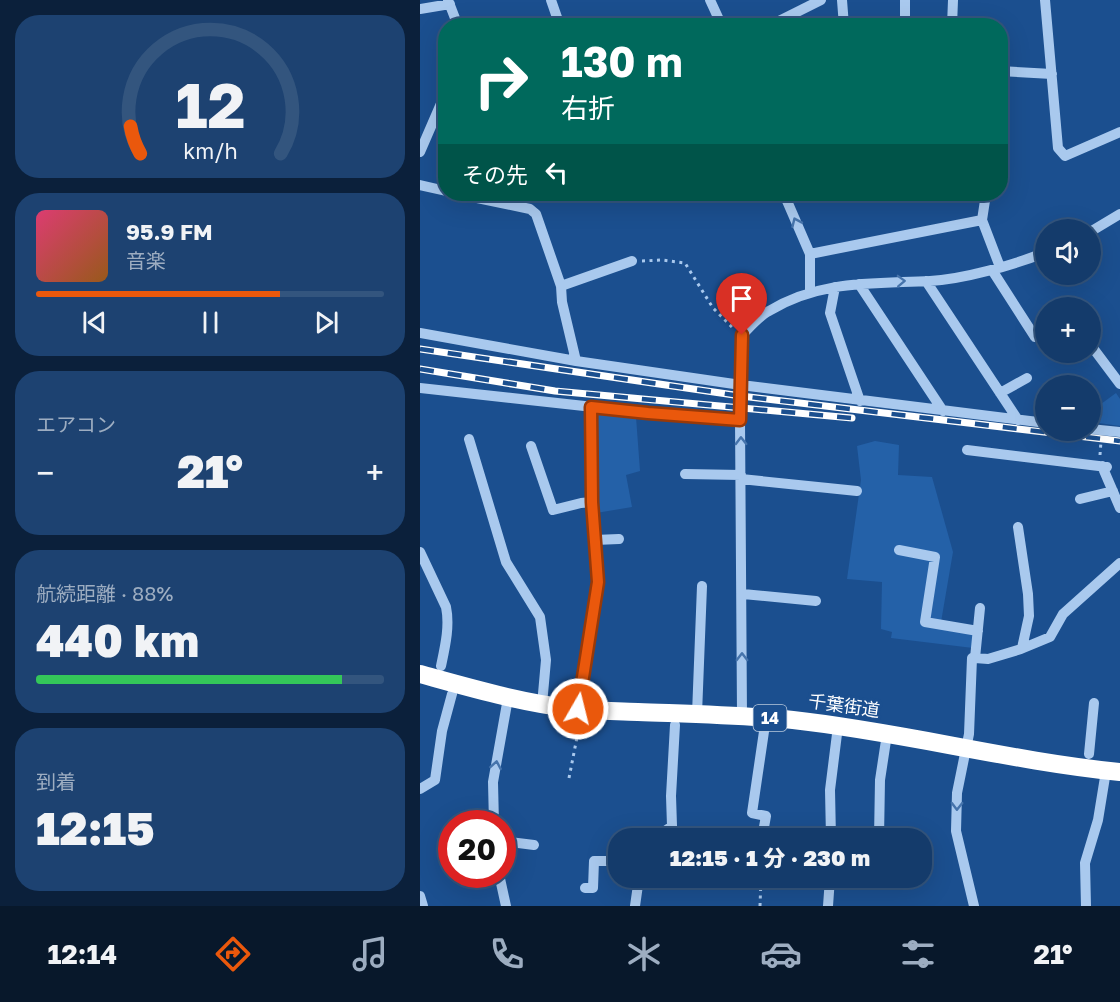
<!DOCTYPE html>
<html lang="ja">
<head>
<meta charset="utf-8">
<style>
  :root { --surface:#143b6b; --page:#1d4271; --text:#f1f3f6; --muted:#9dadc1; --line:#33557e; --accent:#ea580c }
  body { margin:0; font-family:"Golos Text","Noto Sans JP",sans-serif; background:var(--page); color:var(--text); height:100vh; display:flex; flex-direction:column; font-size:22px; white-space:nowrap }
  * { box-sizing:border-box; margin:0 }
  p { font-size:20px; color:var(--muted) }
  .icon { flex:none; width:33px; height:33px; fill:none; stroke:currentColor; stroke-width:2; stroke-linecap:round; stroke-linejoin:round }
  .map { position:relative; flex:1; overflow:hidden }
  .sheet { display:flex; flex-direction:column; gap:15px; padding:15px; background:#0b203b; width:420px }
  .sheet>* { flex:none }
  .top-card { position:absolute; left:18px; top:18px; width:570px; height:183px; border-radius:24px; box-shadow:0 6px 24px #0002,0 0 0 2px var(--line); background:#00695c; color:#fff; overflow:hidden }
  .tools { position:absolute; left:615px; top:219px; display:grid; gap:12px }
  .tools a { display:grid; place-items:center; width:66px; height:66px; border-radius:50%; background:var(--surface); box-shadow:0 6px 24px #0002,0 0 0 2px var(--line); font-size:30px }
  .speed { position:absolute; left:18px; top:810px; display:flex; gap:12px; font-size:30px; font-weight:700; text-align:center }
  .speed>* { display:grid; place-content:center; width:78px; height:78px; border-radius:50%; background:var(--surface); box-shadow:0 6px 24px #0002,0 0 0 2px var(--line); line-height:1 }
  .speed .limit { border:9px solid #d22; background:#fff; color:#111 }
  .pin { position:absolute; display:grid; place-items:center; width:51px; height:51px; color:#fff; margin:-62px -26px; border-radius:50% 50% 50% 0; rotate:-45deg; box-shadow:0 0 6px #0007 }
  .pin .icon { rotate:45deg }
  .me { position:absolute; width:66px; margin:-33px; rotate:8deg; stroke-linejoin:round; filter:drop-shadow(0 0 4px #0008) }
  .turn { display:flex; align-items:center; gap:21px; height:126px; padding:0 24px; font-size:27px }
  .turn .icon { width:78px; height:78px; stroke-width:2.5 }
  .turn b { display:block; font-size:42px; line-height:51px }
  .then { display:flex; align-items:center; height:57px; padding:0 24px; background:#0003; gap:12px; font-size:22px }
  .big { font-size:45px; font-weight:800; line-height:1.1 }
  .sheet .widget { flex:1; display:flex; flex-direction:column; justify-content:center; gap:9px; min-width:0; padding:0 21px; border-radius:24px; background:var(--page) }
  .sheet .dial { align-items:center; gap:0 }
  .dial svg { height:156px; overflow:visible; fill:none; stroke:var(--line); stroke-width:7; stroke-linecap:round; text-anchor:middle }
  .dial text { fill:var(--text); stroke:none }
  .song { display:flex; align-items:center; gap:18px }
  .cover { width:72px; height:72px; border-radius:9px; background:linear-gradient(135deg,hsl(340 70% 55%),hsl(30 70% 35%)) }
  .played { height:6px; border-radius:3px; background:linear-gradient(90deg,var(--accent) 70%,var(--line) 70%) }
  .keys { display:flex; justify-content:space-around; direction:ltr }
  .heat { display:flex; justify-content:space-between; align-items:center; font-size:33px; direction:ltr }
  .charge { height:9px; border-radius:4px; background:linear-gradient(90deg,#34c759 88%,var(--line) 0) }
  .trip { position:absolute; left:188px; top:828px; width:324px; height:60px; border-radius:24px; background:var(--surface); box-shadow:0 6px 24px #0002,0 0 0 2px var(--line); font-weight:800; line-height:60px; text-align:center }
  .dock { display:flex; height:96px; justify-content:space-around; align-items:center; background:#08182b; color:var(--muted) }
  .dock .icon { width:42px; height:42px }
  .dock .current { color:var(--accent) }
  .dock b { font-size:27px; color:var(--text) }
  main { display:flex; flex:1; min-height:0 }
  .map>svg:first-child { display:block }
  .green { fill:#2461a8 }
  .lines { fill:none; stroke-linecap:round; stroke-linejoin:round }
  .path { stroke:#a9c9ee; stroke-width:3; stroke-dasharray:3 4.5; stroke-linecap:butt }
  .minor { stroke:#a9c9ee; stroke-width:10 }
  .highway { stroke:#fff; stroke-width:18 }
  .rail-casing { stroke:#fff; stroke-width:7 }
  .rail { stroke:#1b4f8f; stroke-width:4.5; stroke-dasharray:14; stroke-linecap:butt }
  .oneway { stroke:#4674ac }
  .route-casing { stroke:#983908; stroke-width:15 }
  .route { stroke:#ea580c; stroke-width:10 }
  .labels { text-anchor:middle; stroke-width:6; stroke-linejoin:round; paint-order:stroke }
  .shield { fill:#1b4f8f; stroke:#bbcadd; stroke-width:1.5 }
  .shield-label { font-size:16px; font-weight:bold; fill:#fff }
  .street-label { font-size:18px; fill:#fff; stroke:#1b4f8f }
</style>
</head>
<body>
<main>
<section class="sheet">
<div class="widget dial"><svg viewBox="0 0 100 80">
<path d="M14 69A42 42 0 1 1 86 69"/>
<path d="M14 69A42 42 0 0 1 9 55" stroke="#ea580c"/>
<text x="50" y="56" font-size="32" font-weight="700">12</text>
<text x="50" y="72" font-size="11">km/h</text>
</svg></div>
<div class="widget">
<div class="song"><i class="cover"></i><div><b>95.9 FM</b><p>音楽</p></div></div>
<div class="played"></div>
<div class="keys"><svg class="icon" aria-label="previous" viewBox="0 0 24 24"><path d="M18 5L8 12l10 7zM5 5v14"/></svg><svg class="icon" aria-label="pause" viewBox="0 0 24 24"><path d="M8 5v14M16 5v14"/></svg><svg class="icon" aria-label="next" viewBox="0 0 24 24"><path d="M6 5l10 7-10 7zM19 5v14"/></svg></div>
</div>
<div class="widget"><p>エアコン</p>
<div class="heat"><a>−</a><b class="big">21°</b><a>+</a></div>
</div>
<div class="widget"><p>航続距離 · 88%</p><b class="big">440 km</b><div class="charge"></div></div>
<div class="widget"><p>到着</p><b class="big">12:15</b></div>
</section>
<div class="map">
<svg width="700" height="906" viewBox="0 0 700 906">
  <rect width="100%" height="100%" fill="#1b4f8f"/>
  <path class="green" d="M696,393L700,399V426L679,423L681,404Z
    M181,412L216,417L220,471L206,475L212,507L176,513L175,416Z
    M455,441L479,445L478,475L512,477L533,552L521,622L555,633L553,648L471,638L472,632L461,629L462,582L427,579L441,480L437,446Z"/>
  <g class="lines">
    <path class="path" d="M222,261L242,260L265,263L293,308L312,327
      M680,455L681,441
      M149,778L159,727
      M340,906L341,878"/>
    <path class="minor" d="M28,0L38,26
      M131,0L140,26
      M290,0L302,26
      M422,0L424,26
      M485,0V26
      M625,0L638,148L645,156L700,132
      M0,9L30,4
      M349,26L401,0
      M532,26L533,0
      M580,71L632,74
      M0,152L26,92
      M0,185L26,191
      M38,194L110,209L116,214L141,286L142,302L156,361
      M364,194L390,254V291
      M562,220L566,194
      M670,232L700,214
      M390,254L562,220L580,267
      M572,270L615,337L626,333
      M506,281L598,420
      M439,284L523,411
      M141,286L212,261
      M415,287L410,313L440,401
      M0,333L156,361L321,385L626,423
      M670,344L700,384
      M0,388L228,413L320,420
      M580,393L607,378
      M670,429L700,432
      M49,439L86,562L120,617L126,660L122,705
      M111,446L133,510L161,503L172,502
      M547,450L687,467
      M682,466L700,508
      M265,474L321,475
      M321,479L437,491
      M660,499L693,491
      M598,527L608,594L609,616L602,648
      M175,540L199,539
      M479,550L515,557L505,622L558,631
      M0,552L26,607C30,626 25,647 21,666
      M323,594L396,601
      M555,658L568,659L601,649L630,637L643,614L700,563
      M158,709L178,583L172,502L171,407
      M277,714L282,586
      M322,715L320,420L322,335C330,327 339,316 349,311C400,280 453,284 510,281C544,279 594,265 626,252
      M669,754L674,703
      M0,789L15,780L22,731L32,694
      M74,824L73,782L88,698
      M235,838L252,826L251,796L255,725
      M342,838L346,816L332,813L346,718
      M411,838L410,790L418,726
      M459,838L460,780L467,734
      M82,841L114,845
      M79,874L86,906
      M165,888H173L174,861H198
      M0,896L3,906
      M215,906L219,878
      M408,906L410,878
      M554,906L536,831L537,793L549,734L552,658H555L560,608
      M666,906L665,863L678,820L686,771"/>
    <path class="highway" d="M0,674C51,688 102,703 155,709C176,711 197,711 218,712C270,714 321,715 373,720C483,732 590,761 700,772"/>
    <g class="rail-casing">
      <path id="rail" d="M0,349L321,396L700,441
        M0,369L135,391L432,418"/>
    </g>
    <use href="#rail" class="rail"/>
  </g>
  <defs><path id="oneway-chevron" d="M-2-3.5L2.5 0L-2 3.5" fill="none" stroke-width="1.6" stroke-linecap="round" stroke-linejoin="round" transform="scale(1.5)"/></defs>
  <g class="oneway">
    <use href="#oneway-chevron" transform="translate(376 222) rotate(-114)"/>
    <use href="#oneway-chevron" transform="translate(481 281) rotate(-2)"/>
    <use href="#oneway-chevron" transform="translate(321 441) rotate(-91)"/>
    <use href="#oneway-chevron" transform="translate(322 657) rotate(-90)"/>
    <use href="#oneway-chevron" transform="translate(76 765) rotate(-80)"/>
    <use href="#oneway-chevron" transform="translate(537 806) rotate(91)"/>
  </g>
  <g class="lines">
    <g class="route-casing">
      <path id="route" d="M158,709L178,582L172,502L171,407L228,413L320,420L322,335"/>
    </g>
    <use href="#route" class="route"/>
  </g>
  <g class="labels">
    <rect class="shield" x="333.5" y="705" width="33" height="26" rx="4.5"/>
    <g class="shield-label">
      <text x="350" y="724">14</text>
    </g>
    <g class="street-label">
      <text transform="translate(424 706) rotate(8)" y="6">千葉街道</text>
    </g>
  </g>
</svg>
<div class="tools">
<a><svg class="icon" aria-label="sound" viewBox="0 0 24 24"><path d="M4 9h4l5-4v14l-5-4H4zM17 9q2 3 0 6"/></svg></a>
<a>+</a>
<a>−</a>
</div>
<div class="speed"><div class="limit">20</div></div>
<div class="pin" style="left:322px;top:335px;background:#d93025"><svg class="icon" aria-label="arrive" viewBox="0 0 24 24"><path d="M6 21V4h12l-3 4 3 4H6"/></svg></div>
<svg class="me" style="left:158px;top:709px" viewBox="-20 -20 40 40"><circle r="17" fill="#ea580c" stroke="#fff" stroke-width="3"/><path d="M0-11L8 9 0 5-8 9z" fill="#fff"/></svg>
<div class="trip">12:15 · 1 分 · 230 m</div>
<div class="top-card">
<div class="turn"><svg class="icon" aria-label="right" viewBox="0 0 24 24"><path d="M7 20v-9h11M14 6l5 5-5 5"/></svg><div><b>130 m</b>右折</div></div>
<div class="then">その先<svg class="icon" aria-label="left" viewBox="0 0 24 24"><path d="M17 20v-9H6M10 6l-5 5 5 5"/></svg></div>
</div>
</div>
</main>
<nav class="dock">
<b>12:14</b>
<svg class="icon current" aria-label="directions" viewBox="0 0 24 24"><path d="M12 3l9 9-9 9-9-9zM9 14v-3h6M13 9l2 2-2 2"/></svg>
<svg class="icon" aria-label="music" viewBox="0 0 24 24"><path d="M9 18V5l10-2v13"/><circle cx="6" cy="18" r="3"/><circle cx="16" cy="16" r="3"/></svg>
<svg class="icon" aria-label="phone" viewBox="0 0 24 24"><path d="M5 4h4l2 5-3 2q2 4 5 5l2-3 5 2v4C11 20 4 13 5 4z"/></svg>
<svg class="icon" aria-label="climate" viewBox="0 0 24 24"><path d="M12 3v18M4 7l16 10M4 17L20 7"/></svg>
<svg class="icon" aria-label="car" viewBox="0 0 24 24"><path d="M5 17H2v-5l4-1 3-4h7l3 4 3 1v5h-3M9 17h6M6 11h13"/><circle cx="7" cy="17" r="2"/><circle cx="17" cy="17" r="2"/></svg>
<svg class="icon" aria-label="filters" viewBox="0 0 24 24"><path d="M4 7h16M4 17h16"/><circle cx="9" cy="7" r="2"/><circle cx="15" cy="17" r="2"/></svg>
<b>21°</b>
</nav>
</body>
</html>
